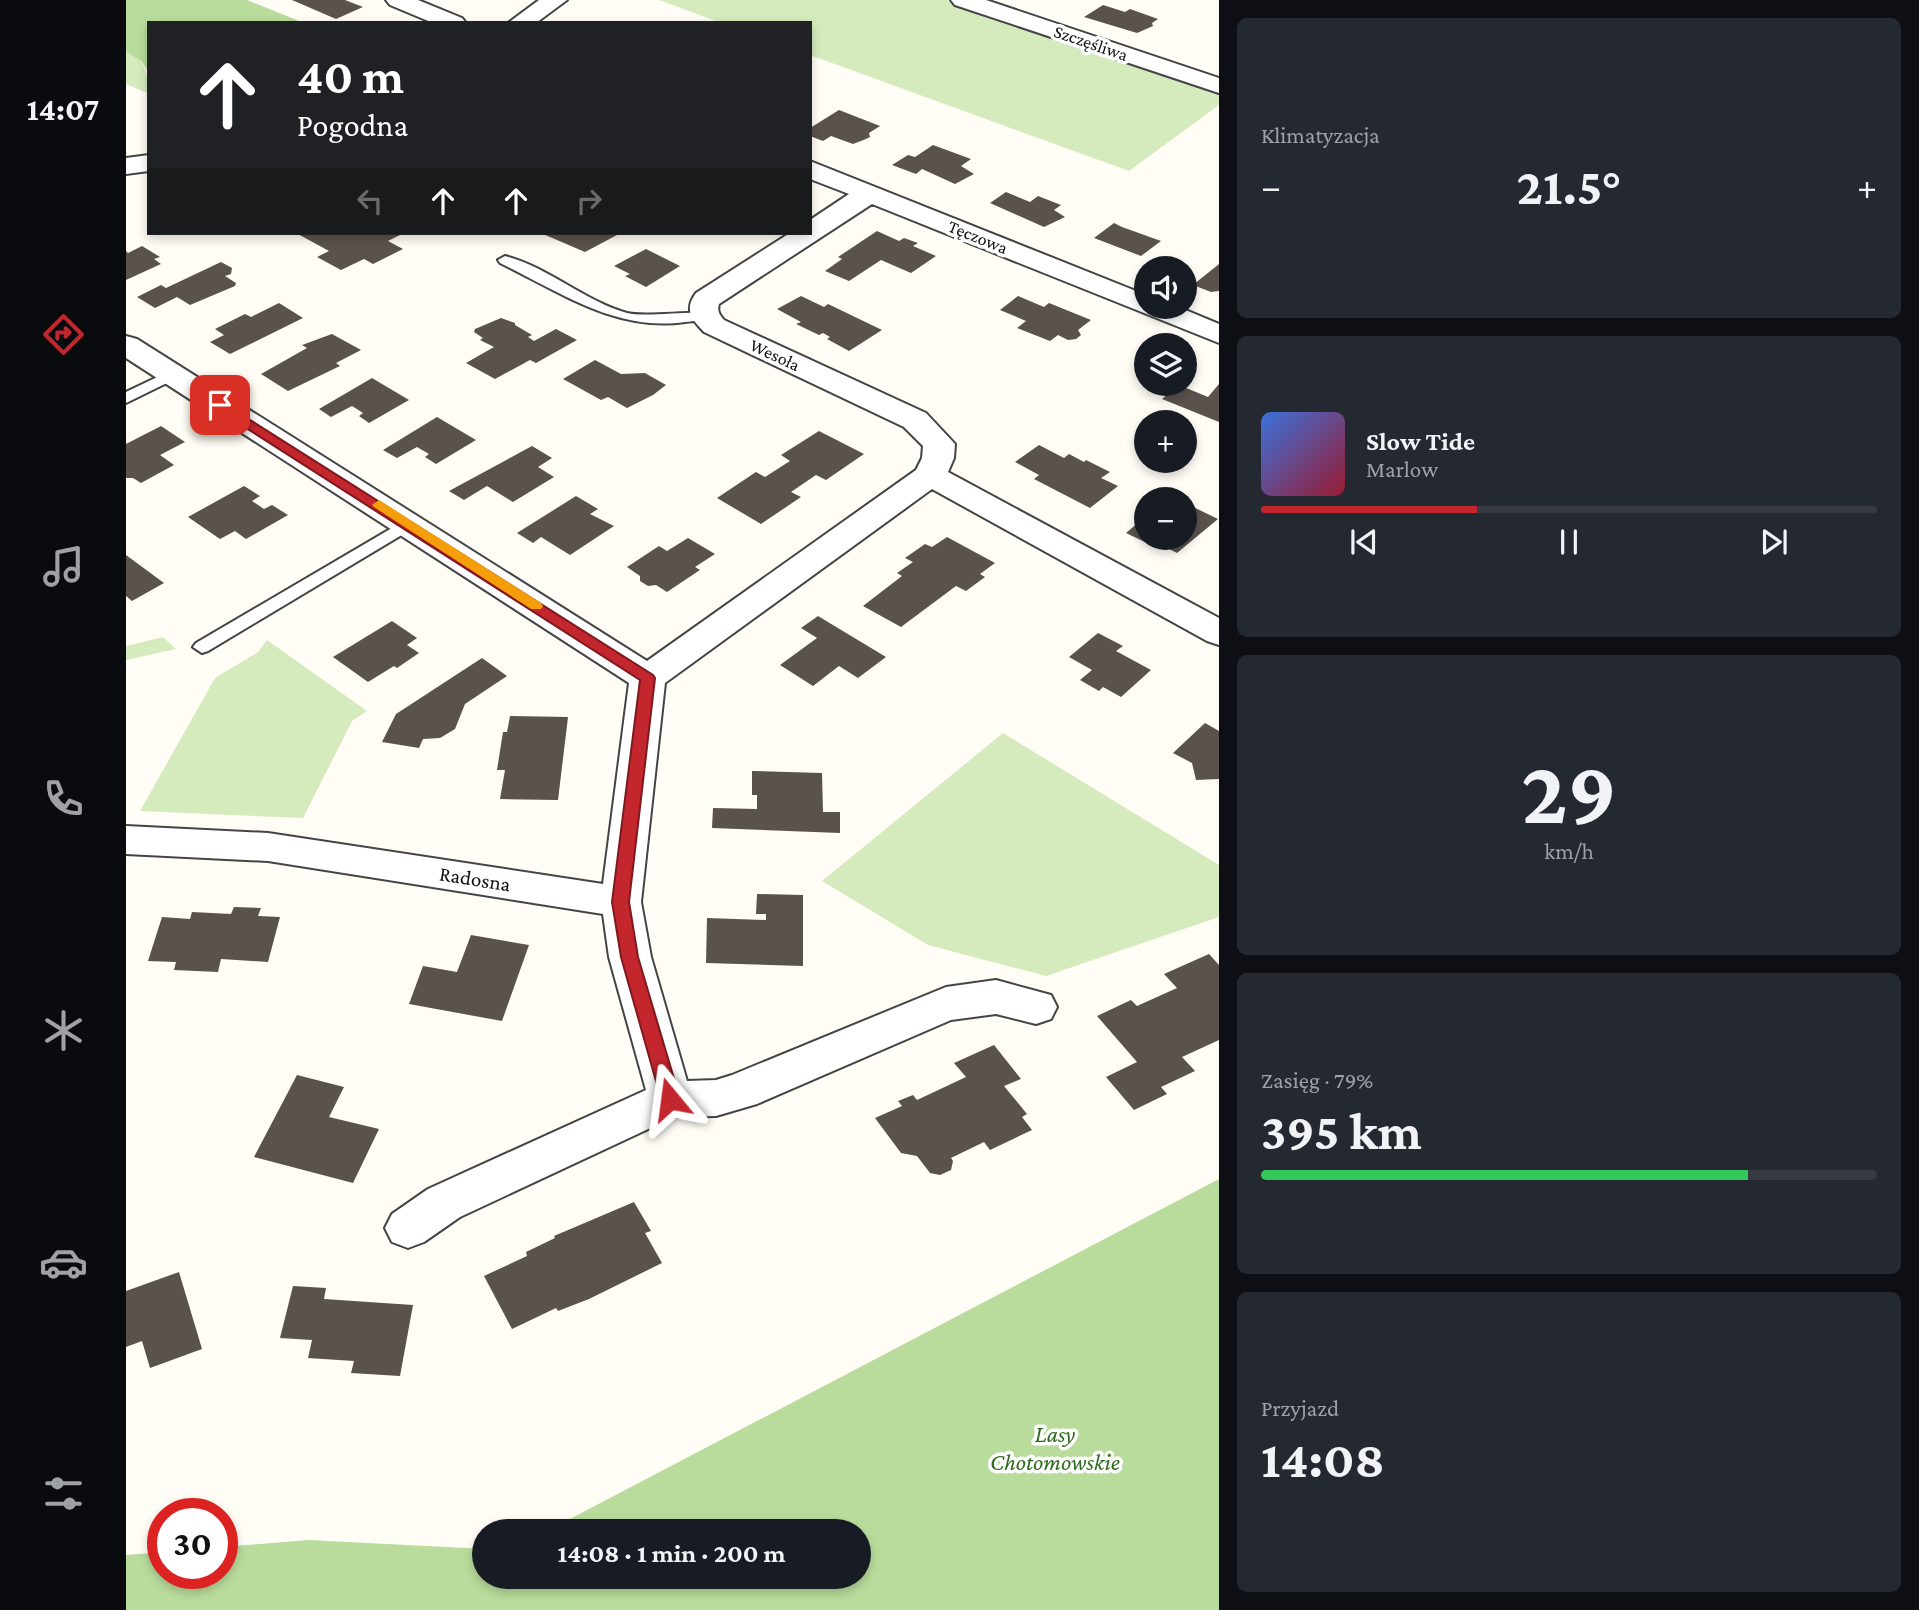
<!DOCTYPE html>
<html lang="pl">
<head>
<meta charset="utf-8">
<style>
  :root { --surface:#171b24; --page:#242831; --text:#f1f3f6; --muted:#9ea1a6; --line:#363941; --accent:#c4262e }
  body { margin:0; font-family:"Crimson Pro",serif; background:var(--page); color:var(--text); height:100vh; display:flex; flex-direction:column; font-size:26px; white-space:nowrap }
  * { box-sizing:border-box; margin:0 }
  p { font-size:23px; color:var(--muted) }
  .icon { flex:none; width:38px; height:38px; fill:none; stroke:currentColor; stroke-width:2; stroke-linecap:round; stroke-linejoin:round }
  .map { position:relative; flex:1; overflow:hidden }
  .details { display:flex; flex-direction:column; gap:18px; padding:18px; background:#0d0f14; width:700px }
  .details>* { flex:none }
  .hud { position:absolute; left:21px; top:21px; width:665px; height:214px; border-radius:0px; box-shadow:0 4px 10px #0003; background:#202124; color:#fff; overflow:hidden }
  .controls { position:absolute; left:1008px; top:256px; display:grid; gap:14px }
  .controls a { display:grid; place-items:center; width:63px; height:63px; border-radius:50%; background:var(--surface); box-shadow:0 4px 10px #0003; font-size:35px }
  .speed { position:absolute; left:21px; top:1498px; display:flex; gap:14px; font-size:35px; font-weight:700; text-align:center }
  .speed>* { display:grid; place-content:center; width:91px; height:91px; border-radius:50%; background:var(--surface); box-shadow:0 4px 10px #0003; line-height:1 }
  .speed .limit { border:10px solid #d22; background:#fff; color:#111 }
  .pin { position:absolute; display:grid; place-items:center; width:60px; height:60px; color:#fff; margin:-30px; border-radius:14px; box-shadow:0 4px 10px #0006 }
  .me { position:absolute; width:77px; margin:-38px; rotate:344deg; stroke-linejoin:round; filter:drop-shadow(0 0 5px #0008) }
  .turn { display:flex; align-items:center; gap:24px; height:147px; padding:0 35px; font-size:32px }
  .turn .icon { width:91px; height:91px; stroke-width:2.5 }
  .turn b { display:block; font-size:49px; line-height:60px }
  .lanes { display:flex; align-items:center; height:66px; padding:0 35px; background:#0003; justify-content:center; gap:35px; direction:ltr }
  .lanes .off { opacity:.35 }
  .big { font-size:52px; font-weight:700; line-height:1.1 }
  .details .tile { flex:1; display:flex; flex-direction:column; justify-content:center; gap:10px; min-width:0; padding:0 24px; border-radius:10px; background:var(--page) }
  .details .dial { align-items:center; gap:0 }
  .dial b { font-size:91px; line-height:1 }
  .song { display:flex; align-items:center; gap:21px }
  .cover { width:84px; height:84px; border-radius:10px; background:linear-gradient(135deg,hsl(220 70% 55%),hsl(350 70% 35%)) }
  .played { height:7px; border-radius:4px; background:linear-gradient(90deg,var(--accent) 35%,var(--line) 35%) }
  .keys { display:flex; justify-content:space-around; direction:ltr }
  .heat { display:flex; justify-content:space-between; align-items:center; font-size:38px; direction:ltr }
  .charge { height:10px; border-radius:5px; background:linear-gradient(90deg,#34c759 79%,var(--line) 0) }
  .trip { position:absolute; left:346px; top:1519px; width:399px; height:70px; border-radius:35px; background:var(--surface); box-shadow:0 4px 10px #0003; font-weight:700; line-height:70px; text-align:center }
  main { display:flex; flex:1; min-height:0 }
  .dock { display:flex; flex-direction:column; width:126px; justify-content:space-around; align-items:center; background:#090b0e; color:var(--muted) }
  .dock .icon { width:49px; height:49px }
  .dock .current { color:var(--accent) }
  .dock b { font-size:32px; color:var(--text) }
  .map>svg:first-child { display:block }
  .green { fill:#d5ebbd }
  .forest { fill:#b9dc9c }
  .building { fill:#5a524d }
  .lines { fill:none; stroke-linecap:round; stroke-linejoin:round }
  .lane-casing { stroke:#444; stroke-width:4 }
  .street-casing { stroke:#444; stroke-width:4 }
  .lane { fill:#fff; fill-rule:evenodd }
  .street { fill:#fff; fill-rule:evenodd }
  .route { fill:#c4262e; stroke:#7f191e; stroke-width:2 }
  .slow { fill:#f59e0b }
  .labels { text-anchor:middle; stroke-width:7; stroke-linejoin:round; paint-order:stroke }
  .far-street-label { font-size:18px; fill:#111; stroke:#fff }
  .street-label { font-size:21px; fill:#111; stroke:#fff }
  .near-park-label { font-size:24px; font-style:italic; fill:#2f6b1f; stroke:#fff }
</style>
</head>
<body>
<main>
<nav class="dock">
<b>14:07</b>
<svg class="icon current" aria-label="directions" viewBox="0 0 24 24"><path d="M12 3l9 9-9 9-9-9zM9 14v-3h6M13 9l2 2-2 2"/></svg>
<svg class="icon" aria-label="music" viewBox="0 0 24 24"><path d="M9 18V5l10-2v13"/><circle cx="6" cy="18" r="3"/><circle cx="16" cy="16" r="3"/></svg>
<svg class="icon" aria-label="phone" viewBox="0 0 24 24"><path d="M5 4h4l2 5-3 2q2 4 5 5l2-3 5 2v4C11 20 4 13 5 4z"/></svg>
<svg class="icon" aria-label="climate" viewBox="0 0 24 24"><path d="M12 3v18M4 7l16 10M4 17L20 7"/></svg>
<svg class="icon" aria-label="car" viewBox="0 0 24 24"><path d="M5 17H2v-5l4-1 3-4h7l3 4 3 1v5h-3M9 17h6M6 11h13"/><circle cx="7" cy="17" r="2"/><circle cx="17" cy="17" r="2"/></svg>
<svg class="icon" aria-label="filters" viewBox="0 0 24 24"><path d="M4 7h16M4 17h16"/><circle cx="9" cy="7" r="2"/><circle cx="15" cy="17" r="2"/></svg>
</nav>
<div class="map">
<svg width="1093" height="1610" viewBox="0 0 1093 1610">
  <rect width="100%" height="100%" fill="#fffdf5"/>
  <path class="green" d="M533,0H821L1093,95V105L1003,171L684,55V23H595Z
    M0,51C20,60 22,74 23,94L0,84Z
    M37,637L50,649L0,660V646Z
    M141,640L241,711L226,721L177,818L14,811L89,678L132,652Z
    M877,733L1093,865V917L920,976L802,945L696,881Z"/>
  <path class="forest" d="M0,0H121L178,23H23V73L16,62L0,51Z
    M1093,1179V1610H0V1555L37,1552V1573H96V1547L182,1540L359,1549V1577H733V1531H421Z"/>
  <path class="building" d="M166,0H219L237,7L210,19Z
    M977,5L999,12L1004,9L1032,19L1026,23L1027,26L1011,33L958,17Z
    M713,110L754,126L743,133L744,137L740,139L727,144L705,136L697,141L684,136V128Z
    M807,145L845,159L835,166L848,174L829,184L796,169L790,174L766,165L782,155L789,157Z
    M880,192L904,202L912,196L935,205L928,210L939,217L918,227L864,203Z
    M988,223L996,227L1035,241L1015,256L968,238Z
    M751,231L773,241L778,238L792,243L787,246L810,256L785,273L755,260L723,281L699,271L716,259L712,257Z
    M170,233H278L262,241L277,249L247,264L238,259L215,270L191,257L203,251Z
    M419,233H487L491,235L459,252L417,234Z
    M16,246L34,257L28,259L35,264L0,280V251L2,253Z
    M520,249L554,266L520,287L499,276L504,274L488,266Z
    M95,262L106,268L105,274L99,276L110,283L109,286L64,305L51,297L29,308L11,297L35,285L40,288Z
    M1093,264V291L1085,292L1067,285Z
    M675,296L698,307L702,304L756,330L723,351L701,339L704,337L697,333L693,335L670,324L675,322L651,309Z
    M892,296L918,307L923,303L965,320L952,330L955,335L950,339L942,340L932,335L924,341L891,328L900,321L874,310Z
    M153,303L177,318L104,354L84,342L98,335L89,329L119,314L125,317Z
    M375,318L389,323V325L406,335L402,337L408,341L430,329L451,340L410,363L404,360L369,379L340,363L368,347L354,340L357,338L348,332L349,329Z
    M206,334L235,350L210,363L214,366L162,391L135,374L181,348L176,345Z
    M469,360L495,374L519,373L540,385L527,395L501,408L482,397L475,400L437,379Z
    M246,378L283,400L243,423L233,416L237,413L226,406L205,417L193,409Z
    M1093,384V422L1036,399L1053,385L1082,397Z
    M311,417L350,440L310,464L299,457L303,454L291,447L271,458L257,450Z
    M35,426L59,442L34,455L48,465L15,483L7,478H0V444Z
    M693,431L738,454L700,480L690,475L665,492L675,497L635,524L591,498L630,472L639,477L664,461L655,455Z
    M913,445L938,458L943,454L958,462L960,460L984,472L975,478L992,486L964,508L908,479L913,475L889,462Z
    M406,446L426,458L412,467L428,477L387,502L361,486L338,500L323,491Z
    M118,486L134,496L126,501L138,509L146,505L162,515L120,539L109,531L94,539L62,517Z
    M450,496L472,509L464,514L488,526L444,555L415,537L407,543L391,533Z
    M1061,504L1092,519L1051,553L1031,543L1027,546L1000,533L1020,516V537H1059Z
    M821,537L869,563L854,574L859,577L840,591L830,586L775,627L737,606L776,576L771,573L787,562L779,558L799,544L806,547Z
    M562,538L589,554L569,567L574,570L541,592L530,585L522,586L514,581V576L501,567L533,546L541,551Z
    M0,555L38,583L6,601L0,596Z
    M692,616L760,657L732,678L713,666L687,686L654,665L691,638L675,628Z
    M266,621L291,638L281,645L293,653L271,668L268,666L242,682L207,657Z
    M972,633L997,646L990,651L1025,670L995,697L977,687L973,691L954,680L966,670L943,657Z
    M356,658L381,676L339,704L329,729L314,738L297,739L293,748L256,742L270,714Z
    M384,716L442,717L432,800L374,799L379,770H371L377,732H381Z
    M1079,723L1093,731V779L1070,780L1066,763L1047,753Z
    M626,771L696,773L697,812H714V833L586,828L587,808L631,809V795H626Z
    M631,894L677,895V966L580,963L581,918L640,920V914H630Z
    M108,907L135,908L132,916L154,917L142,962L95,959L92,972L48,970L50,962L22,961L36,917L64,919L66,912L105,914Z
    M345,935L403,945L376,1021L283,1004L297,966L331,972Z
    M1083,954L1093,965V1040L1056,1057L1069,1071L1035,1087L1041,1094L1008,1110L980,1077L1011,1062L971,1016L1005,1000L1011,1006L1051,988L1038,974Z
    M868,1045L895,1079L878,1086L901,1114L896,1117L906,1130L864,1150L858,1142L825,1158L827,1161L825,1170L814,1175L804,1173L791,1156L775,1153L749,1118L776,1106L772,1101L787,1095L791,1100L840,1077L828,1063Z
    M171,1075L218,1087L203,1117L253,1129L227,1183L128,1157Z
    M508,1202L525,1231L519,1233L536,1263L463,1299L432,1311L430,1308L386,1329L358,1276L401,1256L400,1252L429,1238L428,1236Z
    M53,1272L76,1349L24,1368L16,1341L0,1347V1291Z
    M167,1286L200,1288L198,1299L287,1305L274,1376L225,1373L228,1361L182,1358L186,1340L154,1338Z"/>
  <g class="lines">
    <g class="lane-casing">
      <path id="lane" d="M379,256C422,267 458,301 501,313C519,318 578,309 584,315C578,321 568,321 559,322C490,332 434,292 374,263L372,260Z
        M46,370L51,372L54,375L51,378L0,403V392Z
        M283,518L289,519L291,523L289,527L82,651L76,653L67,647L70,643Z"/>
    </g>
    <g class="street-casing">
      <path id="street" d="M260,0H292L336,18L340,23H307L264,5Z
        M413,0H441L410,23H382Z
        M825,0H860L1093,78V93L829,5Z
        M23,155V171L0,174V158Z
        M684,161L1020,295V306H1050L1093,324V343L746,204L593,304C591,311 593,314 598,320L800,413L829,444L828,458L822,472L1093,618V645L1081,641L806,489L539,683L515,902L525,957L561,1081L590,1080L606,1075L820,987L870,980L925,995L931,1007L925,1019L910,1024L870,1014L825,1020L631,1104L590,1116L548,1117L334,1217L298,1242L282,1248L266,1242L259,1228L266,1214L302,1189L520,1090L483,957L477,914L142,861L0,854V826L142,833L477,884L503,683L0,358V336L11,339L521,661L790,470L796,458L797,446L778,427L578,332C565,319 558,309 570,293L664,233H684V220L723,194L684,179Z"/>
    </g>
    <use href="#lane" class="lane"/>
    <use href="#street" class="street"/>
  </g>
  <path class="route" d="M94,401L527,675L529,678L503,902L512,957L554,1099L551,1105L544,1107L538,1105L535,1099L495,957L486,902L514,680L89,408L87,405Z"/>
  <path class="slow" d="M253,500L415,603L417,606L415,609H405L248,507L246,505Z"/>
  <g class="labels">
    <g class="far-street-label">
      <text transform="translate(965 43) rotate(19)" y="6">Szczęśliwa</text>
      <text transform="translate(852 237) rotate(22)" y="6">Tęczowa</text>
      <text transform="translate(649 355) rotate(25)" y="6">Wesoła</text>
    </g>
    <g class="street-label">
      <text transform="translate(349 879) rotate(9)" y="7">Radosna</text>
    </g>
    <g class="near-park-label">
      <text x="929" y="1442">Lasy<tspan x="929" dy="28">Chotomowskie</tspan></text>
    </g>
  </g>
</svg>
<div class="controls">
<a><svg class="icon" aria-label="sound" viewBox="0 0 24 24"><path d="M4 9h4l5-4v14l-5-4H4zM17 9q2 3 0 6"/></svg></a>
<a><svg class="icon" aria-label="layers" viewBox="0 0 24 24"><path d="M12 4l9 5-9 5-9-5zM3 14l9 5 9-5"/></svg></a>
<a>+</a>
<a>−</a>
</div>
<div class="speed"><div class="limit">30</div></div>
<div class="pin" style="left:94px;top:405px;background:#d93025"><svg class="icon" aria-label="arrive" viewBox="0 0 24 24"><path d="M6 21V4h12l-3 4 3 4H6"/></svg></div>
<svg class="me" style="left:544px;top:1099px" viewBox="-20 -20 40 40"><path d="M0-17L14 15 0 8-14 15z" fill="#c4262e" stroke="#fff" stroke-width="4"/></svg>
<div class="trip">14:08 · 1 min · 200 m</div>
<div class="hud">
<div class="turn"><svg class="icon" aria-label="ahead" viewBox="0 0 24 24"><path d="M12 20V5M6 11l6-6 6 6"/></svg><div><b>40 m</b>Pogodna</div></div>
<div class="lanes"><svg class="icon off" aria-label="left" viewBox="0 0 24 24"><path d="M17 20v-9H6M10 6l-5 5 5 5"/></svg><svg class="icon" aria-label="ahead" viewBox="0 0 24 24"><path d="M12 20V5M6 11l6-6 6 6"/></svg><svg class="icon" aria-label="ahead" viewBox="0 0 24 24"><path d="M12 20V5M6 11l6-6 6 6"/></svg><svg class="icon off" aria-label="right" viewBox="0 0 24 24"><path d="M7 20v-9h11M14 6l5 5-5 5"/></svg></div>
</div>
</div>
<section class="details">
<div class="tile"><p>Klimatyzacja</p>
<div class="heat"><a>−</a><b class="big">21.5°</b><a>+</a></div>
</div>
<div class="tile">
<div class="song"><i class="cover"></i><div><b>Slow Tide</b><p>Marlow</p></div></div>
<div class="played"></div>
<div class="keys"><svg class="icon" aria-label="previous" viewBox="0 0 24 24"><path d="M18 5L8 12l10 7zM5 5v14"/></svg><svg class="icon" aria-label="pause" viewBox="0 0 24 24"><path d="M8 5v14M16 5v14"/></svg><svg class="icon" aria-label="next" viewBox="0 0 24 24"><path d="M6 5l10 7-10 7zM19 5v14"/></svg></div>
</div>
<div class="tile dial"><b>29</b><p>km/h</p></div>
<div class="tile"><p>Zasięg · 79%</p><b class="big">395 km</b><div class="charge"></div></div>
<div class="tile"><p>Przyjazd</p><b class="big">14:08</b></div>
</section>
</main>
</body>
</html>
